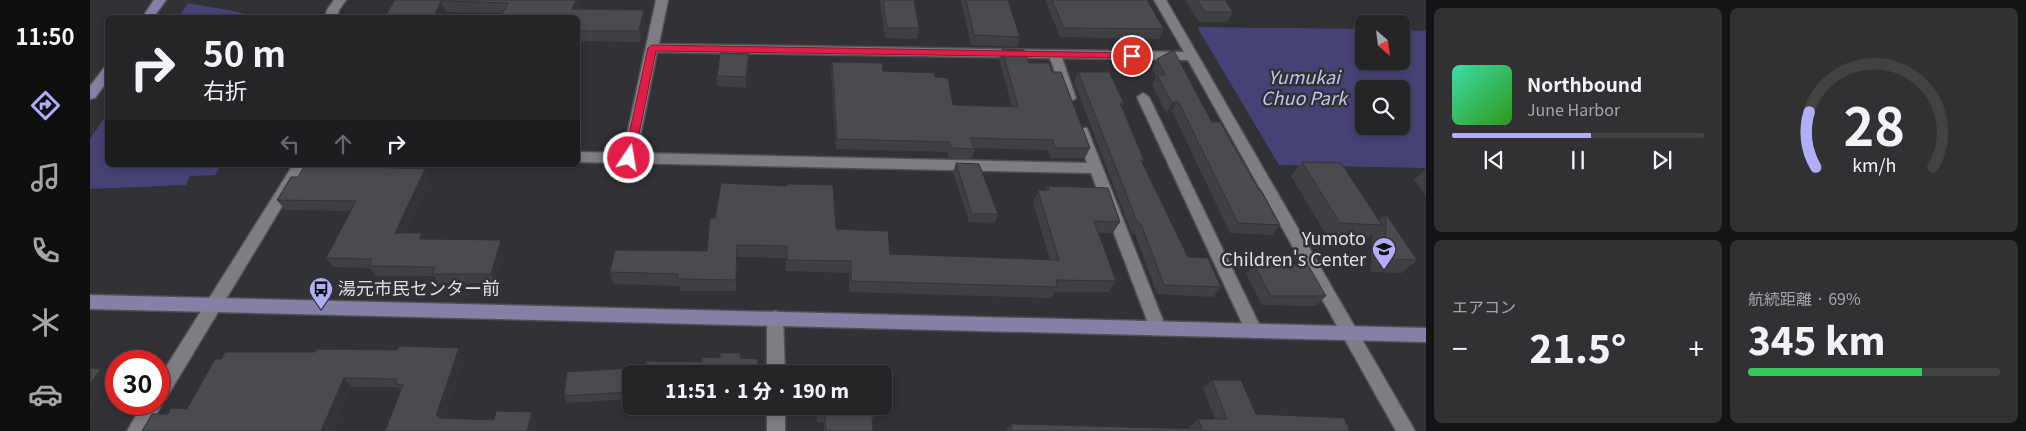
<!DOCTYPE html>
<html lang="ja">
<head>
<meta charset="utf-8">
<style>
  :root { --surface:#252528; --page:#313134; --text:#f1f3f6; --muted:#a3a5a8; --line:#424245; --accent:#b2adf9 }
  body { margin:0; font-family:Georgia,"Noto Sans JP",serif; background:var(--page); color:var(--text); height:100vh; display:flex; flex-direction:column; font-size:19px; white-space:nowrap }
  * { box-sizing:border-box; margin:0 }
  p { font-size:16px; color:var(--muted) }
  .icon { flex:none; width:28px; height:28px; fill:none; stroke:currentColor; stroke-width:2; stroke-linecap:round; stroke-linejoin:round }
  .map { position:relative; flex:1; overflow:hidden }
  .sheet { display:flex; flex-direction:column; gap:8px; padding:8px; background:#141416; width:600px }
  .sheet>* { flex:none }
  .top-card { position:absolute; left:15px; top:15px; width:475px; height:152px; border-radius:8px; box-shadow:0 2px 8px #0003,0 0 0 1px var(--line); background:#252528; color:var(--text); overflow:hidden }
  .needle { width:32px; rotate:152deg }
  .buttons { position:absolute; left:1265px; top:15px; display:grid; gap:10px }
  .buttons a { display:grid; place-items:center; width:55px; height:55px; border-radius:8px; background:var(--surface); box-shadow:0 2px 8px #0003,0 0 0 1px var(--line); font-size:25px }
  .speed { position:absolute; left:15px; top:350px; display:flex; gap:10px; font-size:25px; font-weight:700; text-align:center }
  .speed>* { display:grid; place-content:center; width:65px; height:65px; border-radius:50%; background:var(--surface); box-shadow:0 2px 8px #0003,0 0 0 1px var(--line); line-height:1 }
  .speed .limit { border:8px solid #d22; background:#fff; color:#111 }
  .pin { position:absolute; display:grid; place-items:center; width:42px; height:42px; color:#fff; margin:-21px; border:2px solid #fff; border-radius:50%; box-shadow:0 1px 5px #0007 }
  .me { position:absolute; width:55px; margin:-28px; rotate:12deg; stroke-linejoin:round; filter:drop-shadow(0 0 4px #0008) }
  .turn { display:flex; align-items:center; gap:18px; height:105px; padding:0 15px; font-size:22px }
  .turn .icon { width:65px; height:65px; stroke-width:2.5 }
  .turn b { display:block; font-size:35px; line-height:42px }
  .lanes { display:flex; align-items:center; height:48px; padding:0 15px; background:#0003; justify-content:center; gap:25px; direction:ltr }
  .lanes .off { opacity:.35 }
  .big { font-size:38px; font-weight:800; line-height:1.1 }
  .sheet .tile { flex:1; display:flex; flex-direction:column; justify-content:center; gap:8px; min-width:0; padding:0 18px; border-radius:8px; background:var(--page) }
  .sheet .dial { align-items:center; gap:0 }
  .dial svg { height:130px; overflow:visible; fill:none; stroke:var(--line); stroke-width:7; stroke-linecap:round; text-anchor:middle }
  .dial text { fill:var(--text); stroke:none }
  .song { display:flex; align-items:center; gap:15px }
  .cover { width:60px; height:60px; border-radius:8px; background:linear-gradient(135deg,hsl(160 70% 55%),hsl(110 70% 35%)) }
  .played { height:5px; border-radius:2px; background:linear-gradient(90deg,var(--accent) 55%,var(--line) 55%) }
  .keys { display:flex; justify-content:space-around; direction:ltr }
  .heat { display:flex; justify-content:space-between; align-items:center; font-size:28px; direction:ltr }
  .charge { height:8px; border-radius:4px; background:linear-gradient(90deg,#34c759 69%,var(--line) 0) }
  .sheet .tiles { flex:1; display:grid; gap:8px; grid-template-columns:repeat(2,1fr) }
  .trip { position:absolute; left:532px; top:365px; width:270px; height:50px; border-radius:8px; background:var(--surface); box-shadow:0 2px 8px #0003,0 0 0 1px var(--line); font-weight:800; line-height:50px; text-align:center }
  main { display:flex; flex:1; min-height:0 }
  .menu { display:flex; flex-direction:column; width:90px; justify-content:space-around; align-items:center; background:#0f0f10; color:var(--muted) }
  .menu .icon { width:35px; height:35px }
  .menu .current { color:var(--accent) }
  .menu b { font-size:22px; color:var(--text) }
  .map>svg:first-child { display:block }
  .green { fill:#474275; fill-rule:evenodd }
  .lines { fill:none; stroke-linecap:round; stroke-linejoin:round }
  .street-casing { stroke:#505054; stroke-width:3 }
  .secondary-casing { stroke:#505054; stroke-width:3 }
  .street { fill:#7d7d83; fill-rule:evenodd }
  .secondary { fill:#8480a6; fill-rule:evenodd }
  .wall { fill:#404044 }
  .shaded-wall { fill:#343437 }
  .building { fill:#4a4a4f; stroke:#343437 }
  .route { fill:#e11d48; stroke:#92132f }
  .labels { text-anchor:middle; stroke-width:5; stroke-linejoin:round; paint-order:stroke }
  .park-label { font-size:18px; font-style:italic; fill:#c4c3ee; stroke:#313136 }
  .poi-label { font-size:18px; fill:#dfdfe2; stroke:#313136; text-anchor:end }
</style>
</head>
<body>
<main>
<nav class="menu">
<b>11:50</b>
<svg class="icon current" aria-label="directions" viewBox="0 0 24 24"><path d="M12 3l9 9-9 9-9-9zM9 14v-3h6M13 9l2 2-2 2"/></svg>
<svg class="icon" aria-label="music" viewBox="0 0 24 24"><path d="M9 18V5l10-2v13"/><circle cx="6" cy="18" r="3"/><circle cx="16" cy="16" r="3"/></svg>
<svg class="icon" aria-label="phone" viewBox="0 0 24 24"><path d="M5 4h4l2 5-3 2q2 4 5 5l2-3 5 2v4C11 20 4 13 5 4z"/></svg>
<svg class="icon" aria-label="climate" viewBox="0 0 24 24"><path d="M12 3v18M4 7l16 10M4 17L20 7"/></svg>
<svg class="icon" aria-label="car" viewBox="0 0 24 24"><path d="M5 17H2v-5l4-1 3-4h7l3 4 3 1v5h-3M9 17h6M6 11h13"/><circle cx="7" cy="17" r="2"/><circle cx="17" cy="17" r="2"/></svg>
</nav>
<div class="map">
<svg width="1336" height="431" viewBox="0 0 1336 431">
  <rect width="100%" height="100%" fill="#313136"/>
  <path class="green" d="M98,3L144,11L164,17H88Z
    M1107,27L1274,29V61H1311V30L1336,31V168L1189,165ZM1274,89H1311V126H1274Z
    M17,114L18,165H175L130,168L125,175L100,176L96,185L0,189V139Z"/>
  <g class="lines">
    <g class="street-casing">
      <path id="street" d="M244,0H256L249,10L247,18H235L237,10Z
        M566,0H578L569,44L1094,52L1064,0H1076L1325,431H1306L1098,60L972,58L986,98L980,102L974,98L960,58L567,52L547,153L997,163L985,131L987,128H997L1076,328L1074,333L1068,335L1062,333L1060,328L1001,173L488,162V152L533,153Z
        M1053,93L1059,97L1170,326L1173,331L1170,336L1164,338L1158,336L1047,97Z
        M203,165H217L75,400L71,402L72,404L57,431H37L53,404H69V378Z
        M685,311L691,313L693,318L695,374H677V318L679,313Z
        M677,406H695V431H677Z"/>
    </g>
    <g class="secondary-casing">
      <path id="secondary" d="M64,0H76L63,18H52Z
        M18,67V80L5,98L0,99V86L14,68Z
        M0,295L1336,328V342L0,309Z"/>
    </g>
    <use href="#street" class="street"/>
    <use href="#secondary" class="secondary"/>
  </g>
  <path class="wall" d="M305,0H492L489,9L554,10L555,21L551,42L488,41V18L412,13L356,12L353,18H294Z
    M790,0H824L829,28L827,39L795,38Z
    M871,0H918L930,37L927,47L881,45Z
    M955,0H1057L1074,29L1069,39L970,37Z
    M1095,0H1135L1143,12L1137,22H1109Z
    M912,49L939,63L962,72L1000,148L995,158H961L958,150L884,148L885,149L881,159L859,158L857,152L746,149L741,72L742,62L793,71L845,77L863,105L922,107L909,59Z
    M1067,59L1122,122L1169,190L1190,225L1182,235L1140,233L1082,111L1076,113L1062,85L1066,77L1062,69Z
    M659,64L656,88L627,86V76Z
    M988,72L1034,103L1032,106L1054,160L1052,163L1098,257L1131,287L1123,297L1067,294L1045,234H1042L984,82Z
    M1212,162L1289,220L1296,214L1327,260L1312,273L1281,272L1282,234L1278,238L1237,236L1201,176Z
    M866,163L908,214L905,223L879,222L863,172Z
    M1336,168V196L1324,180Z
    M335,169L340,179L315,233H332L335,239L411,240L415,250L405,283H348L344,276H286L280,268L243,267L236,258L261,211L195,210L187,200L208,177Z
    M958,186L1030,222L1023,233H1009L1026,281L1019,292H965L961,298L759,292V273L696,271V258L648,257L646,291H590L589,286L523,284L520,272L617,251L746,229L800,254L960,260L943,203L949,190H956Z
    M1164,265L1236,296L1226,306L1172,305L1156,274Z
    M374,356L354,418L404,420H446L444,431H295L311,391L308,387H262L243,431H52L78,414L97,409L125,359Z
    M651,358L541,374V399L477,403L474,396L556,367Z
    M1122,380L1166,414L1260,431H916L921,424L1100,429V427L1108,419H1125L1113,388Z
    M553,406H666V409L601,407V409L553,408Z
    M727,406H784L785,415L782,423L783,431H734V422H727Z"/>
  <path class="shaded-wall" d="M486,0H492L486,18L482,9Z
    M351,1L356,12L353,18H343Z
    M554,10L555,21L551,42L549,31Z
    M659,54V64L656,88V77Z
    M1088,101L1082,111L1076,113L1082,103Z
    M335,169L340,179L311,243L305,233Z
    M332,233L337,243L329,239Z
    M411,240L415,250L405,283L401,274Z
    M647,245L648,257L646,291V280Z
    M369,348L374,356L353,420L346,416Z
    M11,369L23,377L0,411V384Z
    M254,378L262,387L243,431H231Z
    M442,412L446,420L444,431H437Z"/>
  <path class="building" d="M305,0H486L482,9L554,10L549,31H488V18H410L418,3L351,1L343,18H294Z
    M793,0H824L829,28H797Z
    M876,0H918L930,37L884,35Z
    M962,0H1057L1074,29L974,28Z
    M1107,0H1135L1143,12H1115Z
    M912,49L934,50L939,63H959L962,72H971L1000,148H965L963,140L880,138L885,149L862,148L859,142L747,139L742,62L792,63L793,71L844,73L845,77L858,78L863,105L928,107Z
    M1082,51H1084L1122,122H1130L1169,190H1171L1190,225L1148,223L1088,101L1082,103L1067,75H1075L1067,59Z
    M630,53L659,54L656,77L627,76Z
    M988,72H1019L1034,103H1030L1054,160H1051L1098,257L1118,258L1131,287L1074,285L1051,224H1048Z
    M1212,162L1251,163L1292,225L1250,223Z
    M866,163L889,164L908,214H882Z
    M215,165L335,169L305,233H332L329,239L411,240L401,274H342L345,267L279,266L282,259L236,258L266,201L187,200L201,177H208Z
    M631,183L697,186V184L743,185L746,229L798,231L800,254L969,260L948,191L949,190H959L958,186L1018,188L1030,222L1004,221L1026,281L966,280L968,287L761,281V261L697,260V246L647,245L646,280L588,279V274L520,272L525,250L617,251L620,218H625Z
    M1296,214L1327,260L1295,259Z
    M1164,265H1218L1236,296H1181Z
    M309,346L369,348L346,416H350L349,418L404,420L406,411L442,412L437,431H295L313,385L305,384L307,379L254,378L231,431H52L62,414H78L81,408L97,409L125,359H131L135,352H225L227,349L307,350Z
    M630,353H650L651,358L668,359L667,374H541V392L474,396L477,372L556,367V361L612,362V357L630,358Z
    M0,368L11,369L0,384Z
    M1122,380H1151L1166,414L1254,418L1260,431H922L921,424L1112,429L1108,419H1137Z
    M728,406H784L785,415H782L783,431H736L735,414H728Z"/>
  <path class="route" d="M562,45L1042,53L1047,56L1042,58L566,51L544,158L539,162L534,158L558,48Z"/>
  <defs>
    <g id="school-pin" transform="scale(1.25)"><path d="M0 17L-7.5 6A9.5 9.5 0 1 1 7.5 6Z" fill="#b2adf9" stroke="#313136"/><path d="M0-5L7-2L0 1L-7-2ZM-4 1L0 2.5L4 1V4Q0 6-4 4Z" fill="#111"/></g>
    <g id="bus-pin" transform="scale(1.25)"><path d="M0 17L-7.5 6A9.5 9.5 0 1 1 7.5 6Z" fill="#b2adf9" stroke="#313136"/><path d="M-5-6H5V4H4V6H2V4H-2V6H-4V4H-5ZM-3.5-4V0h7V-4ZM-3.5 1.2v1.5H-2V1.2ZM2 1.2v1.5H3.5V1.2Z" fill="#111"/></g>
  </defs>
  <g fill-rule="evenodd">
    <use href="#school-pin" x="1294" y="249"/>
    <use href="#bus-pin" x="231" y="289"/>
  </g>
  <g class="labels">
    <g class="park-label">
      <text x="1214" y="84">Yumukai<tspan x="1214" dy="21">Chuo Park</tspan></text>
    </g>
    <g class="poi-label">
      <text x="1276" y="245">Yumoto<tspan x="1276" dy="21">Children's Center</tspan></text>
      <text x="248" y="295" text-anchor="start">湯元市民センター前</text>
    </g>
  </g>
</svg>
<div class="buttons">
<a><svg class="needle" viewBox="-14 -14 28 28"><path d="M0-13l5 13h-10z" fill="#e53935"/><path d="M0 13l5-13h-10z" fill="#a3a5a8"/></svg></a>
<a><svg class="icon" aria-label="search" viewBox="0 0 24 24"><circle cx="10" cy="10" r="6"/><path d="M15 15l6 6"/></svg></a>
</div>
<div class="speed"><div class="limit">30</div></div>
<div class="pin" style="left:1042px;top:56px;background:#d93025"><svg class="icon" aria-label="arrive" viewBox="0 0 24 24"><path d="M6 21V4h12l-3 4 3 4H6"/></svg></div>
<svg class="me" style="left:539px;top:158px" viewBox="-20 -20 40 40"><circle r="17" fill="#e11d48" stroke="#fff" stroke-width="3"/><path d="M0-11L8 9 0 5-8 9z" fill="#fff"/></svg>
<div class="trip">11:51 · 1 分 · 190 m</div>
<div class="top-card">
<div class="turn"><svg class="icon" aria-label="right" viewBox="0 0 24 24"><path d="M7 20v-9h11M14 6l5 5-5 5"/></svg><div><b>50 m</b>右折</div></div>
<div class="lanes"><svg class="icon off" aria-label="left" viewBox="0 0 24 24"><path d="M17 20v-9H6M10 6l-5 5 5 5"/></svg><svg class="icon off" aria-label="ahead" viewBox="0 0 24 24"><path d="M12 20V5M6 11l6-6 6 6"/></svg><svg class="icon" aria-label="right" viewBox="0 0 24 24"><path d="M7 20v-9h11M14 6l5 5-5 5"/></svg></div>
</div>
</div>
<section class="sheet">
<div class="tiles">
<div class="tile">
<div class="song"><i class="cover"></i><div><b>Northbound</b><p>June Harbor</p></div></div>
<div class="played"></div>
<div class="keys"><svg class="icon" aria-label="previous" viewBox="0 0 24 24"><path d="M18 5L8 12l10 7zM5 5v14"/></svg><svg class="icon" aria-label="pause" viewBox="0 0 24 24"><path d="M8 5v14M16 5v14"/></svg><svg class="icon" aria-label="next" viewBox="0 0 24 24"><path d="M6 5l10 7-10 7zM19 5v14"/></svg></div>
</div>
<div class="tile dial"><svg viewBox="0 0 100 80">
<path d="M14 69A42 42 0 1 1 86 69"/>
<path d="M14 69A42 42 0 0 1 10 35" stroke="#b2adf9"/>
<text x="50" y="56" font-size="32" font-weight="700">28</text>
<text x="50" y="72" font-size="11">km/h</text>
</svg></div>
<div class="tile"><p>エアコン</p>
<div class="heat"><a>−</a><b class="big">21.5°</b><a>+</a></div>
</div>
<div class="tile"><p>航続距離 · 69%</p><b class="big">345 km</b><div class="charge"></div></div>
</div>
</section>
</main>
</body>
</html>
